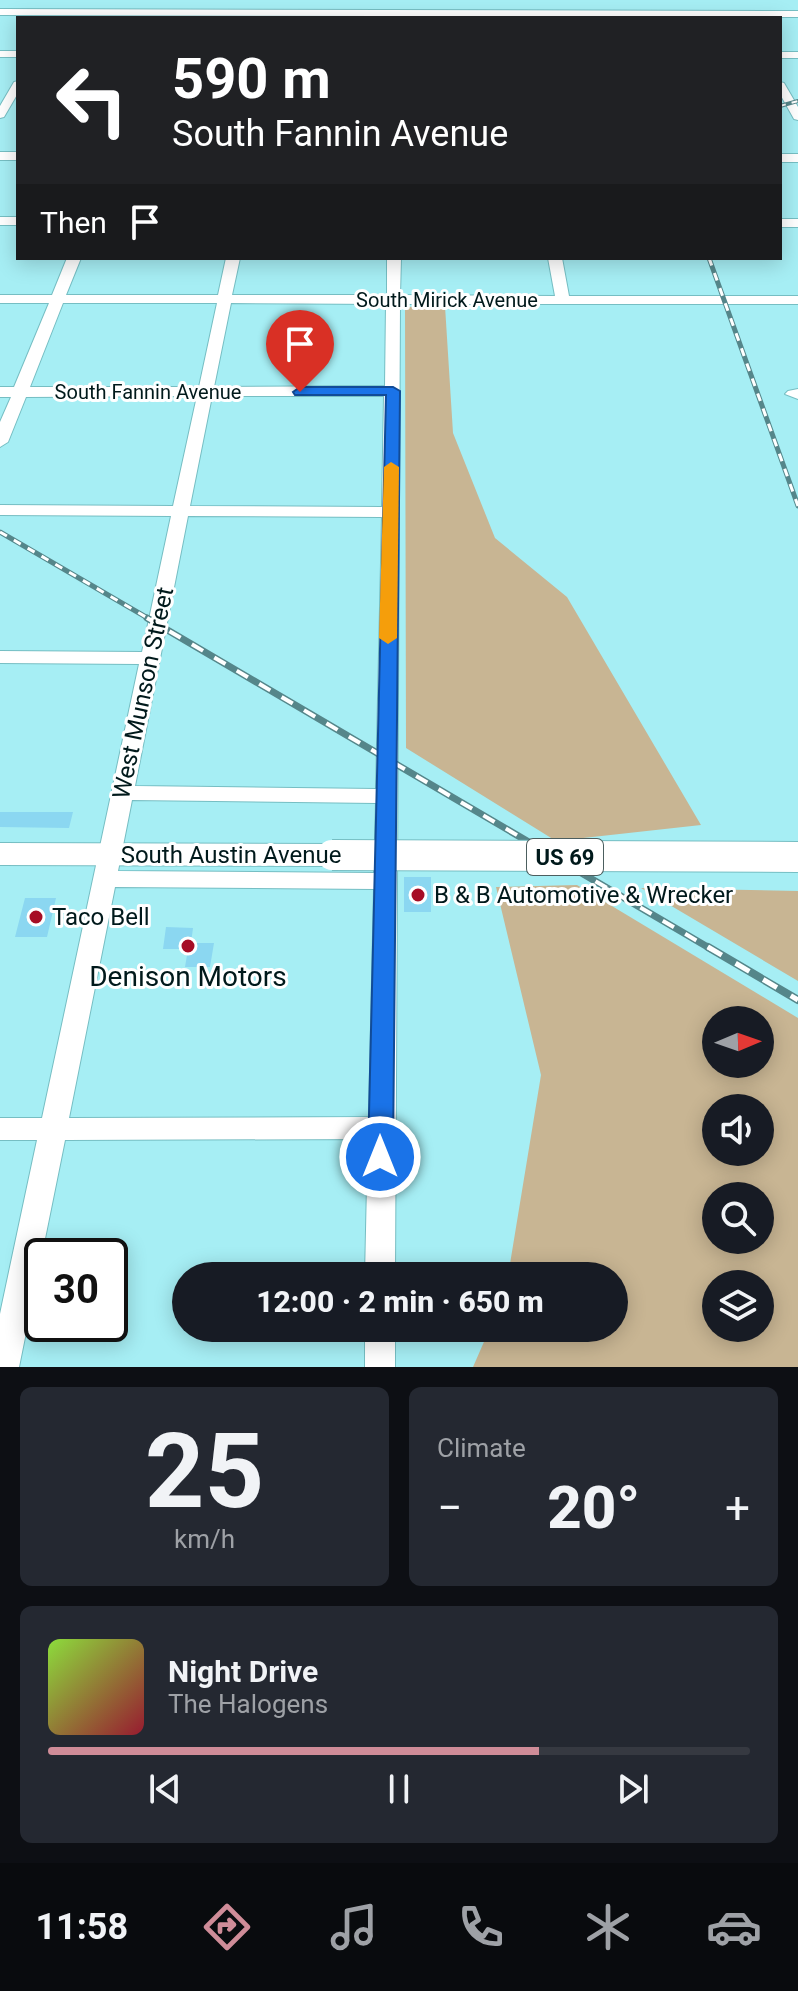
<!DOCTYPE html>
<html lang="en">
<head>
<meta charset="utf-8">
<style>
  :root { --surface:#171b24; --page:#242831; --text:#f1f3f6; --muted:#9ea1a6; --line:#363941; --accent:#cf8c98 }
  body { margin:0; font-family:Roboto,sans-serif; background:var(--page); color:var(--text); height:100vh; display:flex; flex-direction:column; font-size:30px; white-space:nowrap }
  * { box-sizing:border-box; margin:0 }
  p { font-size:26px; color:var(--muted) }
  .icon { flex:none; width:44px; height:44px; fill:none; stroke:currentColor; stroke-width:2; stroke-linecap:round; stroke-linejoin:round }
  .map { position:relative; height:1367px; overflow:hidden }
  .side { display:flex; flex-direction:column; gap:20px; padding:20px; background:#0d0f14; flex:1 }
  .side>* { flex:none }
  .hud { position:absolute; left:16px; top:16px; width:766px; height:244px; border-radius:0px; box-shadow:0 4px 20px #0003; background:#202124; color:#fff; overflow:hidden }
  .needle { width:52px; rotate:88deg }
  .tools { position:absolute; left:702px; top:1006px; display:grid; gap:16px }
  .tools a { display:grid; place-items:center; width:72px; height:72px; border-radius:50%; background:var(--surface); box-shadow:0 4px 20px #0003; font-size:40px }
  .speed { position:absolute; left:24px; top:1238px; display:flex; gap:16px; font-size:40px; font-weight:700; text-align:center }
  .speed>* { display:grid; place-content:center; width:104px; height:104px; border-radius:50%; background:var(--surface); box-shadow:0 4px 20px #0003; line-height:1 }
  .speed .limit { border:4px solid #111; border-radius:12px; background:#fff; color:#111 }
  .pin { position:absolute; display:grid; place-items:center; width:68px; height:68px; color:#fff; margin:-82px -34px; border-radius:50% 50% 50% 0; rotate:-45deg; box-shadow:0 0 8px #0007 }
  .pin .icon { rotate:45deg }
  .me { position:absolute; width:88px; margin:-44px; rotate:0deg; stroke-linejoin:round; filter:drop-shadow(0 0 6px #0008) }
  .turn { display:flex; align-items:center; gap:28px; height:168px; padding:0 24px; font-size:36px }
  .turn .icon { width:104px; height:104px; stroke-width:2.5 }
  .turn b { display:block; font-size:56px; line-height:68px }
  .then { display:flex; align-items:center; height:76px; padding:0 24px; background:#0003; gap:16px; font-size:30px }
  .big { font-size:60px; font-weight:800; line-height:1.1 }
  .side .card { flex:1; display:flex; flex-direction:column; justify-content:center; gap:12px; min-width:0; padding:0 28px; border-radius:12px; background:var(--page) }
  .side .dial { align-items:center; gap:0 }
  .dial b { font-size:104px; line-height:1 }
  .song { display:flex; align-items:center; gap:24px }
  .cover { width:96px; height:96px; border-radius:12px; background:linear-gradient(135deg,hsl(90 70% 55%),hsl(350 70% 35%)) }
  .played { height:8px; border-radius:4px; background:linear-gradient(90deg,var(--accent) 70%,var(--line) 70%) }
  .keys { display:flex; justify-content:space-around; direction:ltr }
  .heat { display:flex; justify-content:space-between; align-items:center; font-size:44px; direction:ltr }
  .side .tiles { flex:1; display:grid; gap:20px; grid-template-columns:1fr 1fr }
  .card:last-child { grid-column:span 2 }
  .trip { position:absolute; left:172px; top:1262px; width:456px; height:80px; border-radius:40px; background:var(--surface); box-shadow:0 4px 20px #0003; font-weight:800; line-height:80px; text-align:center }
  .tabs { display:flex; height:128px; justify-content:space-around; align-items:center; background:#090b0e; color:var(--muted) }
  .tabs .icon { width:56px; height:56px }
  .tabs .current { color:var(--accent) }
  .tabs b { font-size:36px; color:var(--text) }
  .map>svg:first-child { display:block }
  .green { fill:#c8b593; fill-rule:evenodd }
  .building { fill:#8bd7f1 }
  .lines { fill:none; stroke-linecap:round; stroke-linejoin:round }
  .minor-casing { stroke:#76bec3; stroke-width:2 }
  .major-casing { stroke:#76bec3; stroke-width:2 }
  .highway-casing { stroke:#76bec3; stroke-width:2 }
  .minor { fill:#fff; fill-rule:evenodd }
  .major { fill:#fff; fill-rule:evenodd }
  .highway { fill:#fff; fill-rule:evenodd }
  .rail-far3-casing { stroke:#55868a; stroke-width:4 }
  .rail-far2-casing { stroke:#55868a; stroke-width:5 }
  .rail-far1-casing { stroke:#55868a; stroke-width:7 }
  .rail-casing { stroke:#55868a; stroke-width:8 }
  .rail-far3 { stroke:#fff; stroke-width:2; stroke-dasharray:6; stroke-linecap:butt }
  .rail-far2 { stroke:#fff; stroke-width:3; stroke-dasharray:8; stroke-linecap:butt }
  .rail-far1 { stroke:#fff; stroke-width:4; stroke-dasharray:13; stroke-linecap:butt }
  .rail { stroke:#fff; stroke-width:5; stroke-dasharray:16; stroke-linecap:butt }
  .highway-bridge-casing { stroke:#76bec3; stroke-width:32; stroke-linecap:butt }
  .highway-bridge { stroke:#fff; stroke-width:30 }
  .route { fill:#1a73e8; stroke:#114b97; stroke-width:2 }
  .slow { fill:#f59e0b }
  .poi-dot { fill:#a60d25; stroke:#fff; stroke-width:3 }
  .labels { text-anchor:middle; stroke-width:6; stroke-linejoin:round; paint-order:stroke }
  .far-street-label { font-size:20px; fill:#00191b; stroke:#fff }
  .shield { fill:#fff; stroke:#4c5e5f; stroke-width:2 }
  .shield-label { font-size:22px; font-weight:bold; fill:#00191b }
  .street-label { font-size:24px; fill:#00191b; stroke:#fff }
  .poi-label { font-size:24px; fill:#00191b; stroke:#fff; text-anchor:start }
  .near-poi-label { font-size:28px; fill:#00191b; stroke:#fff }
</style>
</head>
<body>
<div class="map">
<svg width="798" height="1367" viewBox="0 0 798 1367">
  <rect width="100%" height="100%" fill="#a6eef4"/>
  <path class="green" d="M445,306L453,433L495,538L567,597L701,825L556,841L406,748L405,307Z
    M577,885L798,1018V1367H473L490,1328H614V1276H508L541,1075L496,887ZM716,1020H760V1064H716ZM716,1108H760V1152H716ZM716,1196H760V1240H716ZM716,1284H760V1328H716Z
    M641,888L798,891V981Z"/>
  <path class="building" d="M0,812H73L69,828L0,827Z
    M404,877H431V912H404Z
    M25,898H56L47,937H15Z
    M166,927L193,928L191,943H214L210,967H185L188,949H163Z"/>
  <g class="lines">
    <g class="minor-casing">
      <path id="minor" d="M0,9L798,11V17L0,15Z
        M0,51H18V57H0Z
        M780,52H798V58H780Z
        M18,81V93L4,117L0,118V106L14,82Z
        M780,82L784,83L798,107V120L794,119L780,94Z
        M0,217H18V225H0Z
        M780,219H798V227H780Z
        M67,258H81L66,295H218L226,258H240L232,295H387V258H401L400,295L555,296L548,258H562L569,296H798V304H400L395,1276H365L368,1139L65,1140L19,1367H0V1314L37,1140H0V1118H42L139,664L0,663V651L142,652L171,516L0,515V505L173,506L197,396L26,397L8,442L0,447V422L11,397H0V387H14L49,303H0V295H52ZM63,303H217L199,387H30ZM231,303L386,304L385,386L214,387ZM212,396H384L382,507L190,506ZM188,516L382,517L376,789L135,786ZM132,800L376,803L374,873L118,871ZM115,887L374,889L369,1117L69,1118Z
        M798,389V399L785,394L788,391Z
        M365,1328H395V1367H365Z"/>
    </g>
    <g class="major-casing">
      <path id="major" d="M0,152H18V160H0Z
        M780,154H798V162H780Z"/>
    </g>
    <g class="highway-casing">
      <path id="highway" d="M0,843L332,844L343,847L348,855L343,863L332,866L0,865Z"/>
    </g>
    <use href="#minor" class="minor"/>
    <use href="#major" class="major"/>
    <use href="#highway" class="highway"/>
    <g class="rail-far3-casing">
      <path id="rail-far3" d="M780,106L798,101"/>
    </g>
    <g class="rail-far2-casing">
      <path id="rail-far2" d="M709,258L798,506
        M0,532L151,620"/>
    </g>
    <g class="rail-far1-casing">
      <path id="rail-far1" d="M147,618L711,949"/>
    </g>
    <g class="rail-casing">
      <path id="rail" d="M708,947L798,1000"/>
    </g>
    <use href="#rail-far3" class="rail-far3"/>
    <use href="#rail-far2" class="rail-far2"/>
    <use href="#rail-far1" class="rail-far1"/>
    <use href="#rail" class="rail"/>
    <g class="highway-bridge-casing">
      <path id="highway-bridge" d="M332,855L798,857"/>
    </g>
    <use href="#highway-bridge" class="highway-bridge"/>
  </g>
  <path class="route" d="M300,387H393L400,391L393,1157L389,1165L380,1168L372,1165L368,1157L386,395H295L293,392Z"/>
  <path class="slow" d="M391,462L399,467L397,638L388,644L379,638L384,467Z"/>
  <g class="poi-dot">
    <circle cx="418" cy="895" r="8"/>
    <circle cx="36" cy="917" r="8"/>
    <circle cx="188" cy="946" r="8"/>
  </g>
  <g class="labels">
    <g class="far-street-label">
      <text x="447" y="307">South Mirick Avenue</text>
      <text x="148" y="399">South Fannin Avenue</text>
    </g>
    <rect class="shield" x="527" y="839" width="76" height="36" rx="6"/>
    <g class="shield-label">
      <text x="565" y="865">US 69</text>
    </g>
    <g class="street-label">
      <text transform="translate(143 693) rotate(-78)" y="8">West Munson Street</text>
      <text x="231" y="863">South Austin Avenue</text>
    </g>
    <g class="poi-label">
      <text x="434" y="903">B &amp; B Automotive &amp; Wrecker</text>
      <text x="52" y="925">Taco Bell</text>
    </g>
    <g class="near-poi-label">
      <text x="188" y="986">Denison Motors</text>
    </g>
  </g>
</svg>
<div class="tools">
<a><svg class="needle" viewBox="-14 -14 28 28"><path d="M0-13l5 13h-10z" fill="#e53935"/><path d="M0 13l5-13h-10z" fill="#9ea1a6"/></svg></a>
<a><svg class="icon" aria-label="sound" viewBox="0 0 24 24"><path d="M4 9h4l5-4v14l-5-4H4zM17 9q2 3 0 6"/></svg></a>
<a><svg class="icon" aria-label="search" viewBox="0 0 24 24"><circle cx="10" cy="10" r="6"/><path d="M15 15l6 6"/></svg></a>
<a><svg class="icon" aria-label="layers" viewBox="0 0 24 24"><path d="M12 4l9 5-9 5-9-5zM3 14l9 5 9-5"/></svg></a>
</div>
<div class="speed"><div class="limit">30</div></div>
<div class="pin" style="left:300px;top:392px;background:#d93025"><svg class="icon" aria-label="arrive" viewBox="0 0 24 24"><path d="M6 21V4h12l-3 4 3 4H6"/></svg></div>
<svg class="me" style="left:380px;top:1157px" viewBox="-20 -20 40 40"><circle r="17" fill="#1a73e8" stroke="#fff" stroke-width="3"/><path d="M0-11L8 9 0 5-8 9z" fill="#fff"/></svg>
<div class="trip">12:00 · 2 min · 650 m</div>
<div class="hud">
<div class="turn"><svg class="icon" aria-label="left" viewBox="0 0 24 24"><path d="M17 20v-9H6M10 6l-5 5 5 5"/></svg><div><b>590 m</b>South Fannin Avenue</div></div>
<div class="then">Then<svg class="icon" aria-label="arrive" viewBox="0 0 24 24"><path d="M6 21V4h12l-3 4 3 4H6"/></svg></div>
</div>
</div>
<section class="side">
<div class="tiles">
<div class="card dial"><b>25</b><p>km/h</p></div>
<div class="card"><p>Climate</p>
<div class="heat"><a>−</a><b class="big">20°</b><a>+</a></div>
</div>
<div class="card">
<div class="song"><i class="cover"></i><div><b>Night Drive</b><p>The Halogens</p></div></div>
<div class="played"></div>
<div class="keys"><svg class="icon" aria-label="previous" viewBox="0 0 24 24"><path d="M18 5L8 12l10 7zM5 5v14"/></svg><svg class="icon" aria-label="pause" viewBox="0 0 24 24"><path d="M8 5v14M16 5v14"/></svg><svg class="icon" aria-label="next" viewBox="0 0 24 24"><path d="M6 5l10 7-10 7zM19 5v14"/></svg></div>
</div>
</div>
</section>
<nav class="tabs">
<b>11:58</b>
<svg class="icon current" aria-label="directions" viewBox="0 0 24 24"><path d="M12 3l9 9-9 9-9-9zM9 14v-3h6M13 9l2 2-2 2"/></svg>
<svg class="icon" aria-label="music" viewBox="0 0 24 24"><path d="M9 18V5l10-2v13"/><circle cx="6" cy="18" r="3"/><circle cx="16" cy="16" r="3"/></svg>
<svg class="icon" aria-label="phone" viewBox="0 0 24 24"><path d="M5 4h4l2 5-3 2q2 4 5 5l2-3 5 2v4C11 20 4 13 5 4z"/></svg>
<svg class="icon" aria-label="climate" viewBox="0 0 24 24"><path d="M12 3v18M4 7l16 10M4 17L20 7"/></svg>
<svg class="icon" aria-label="car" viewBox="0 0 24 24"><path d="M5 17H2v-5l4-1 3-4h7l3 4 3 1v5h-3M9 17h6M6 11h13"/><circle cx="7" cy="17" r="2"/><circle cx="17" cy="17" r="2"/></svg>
</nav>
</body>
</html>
